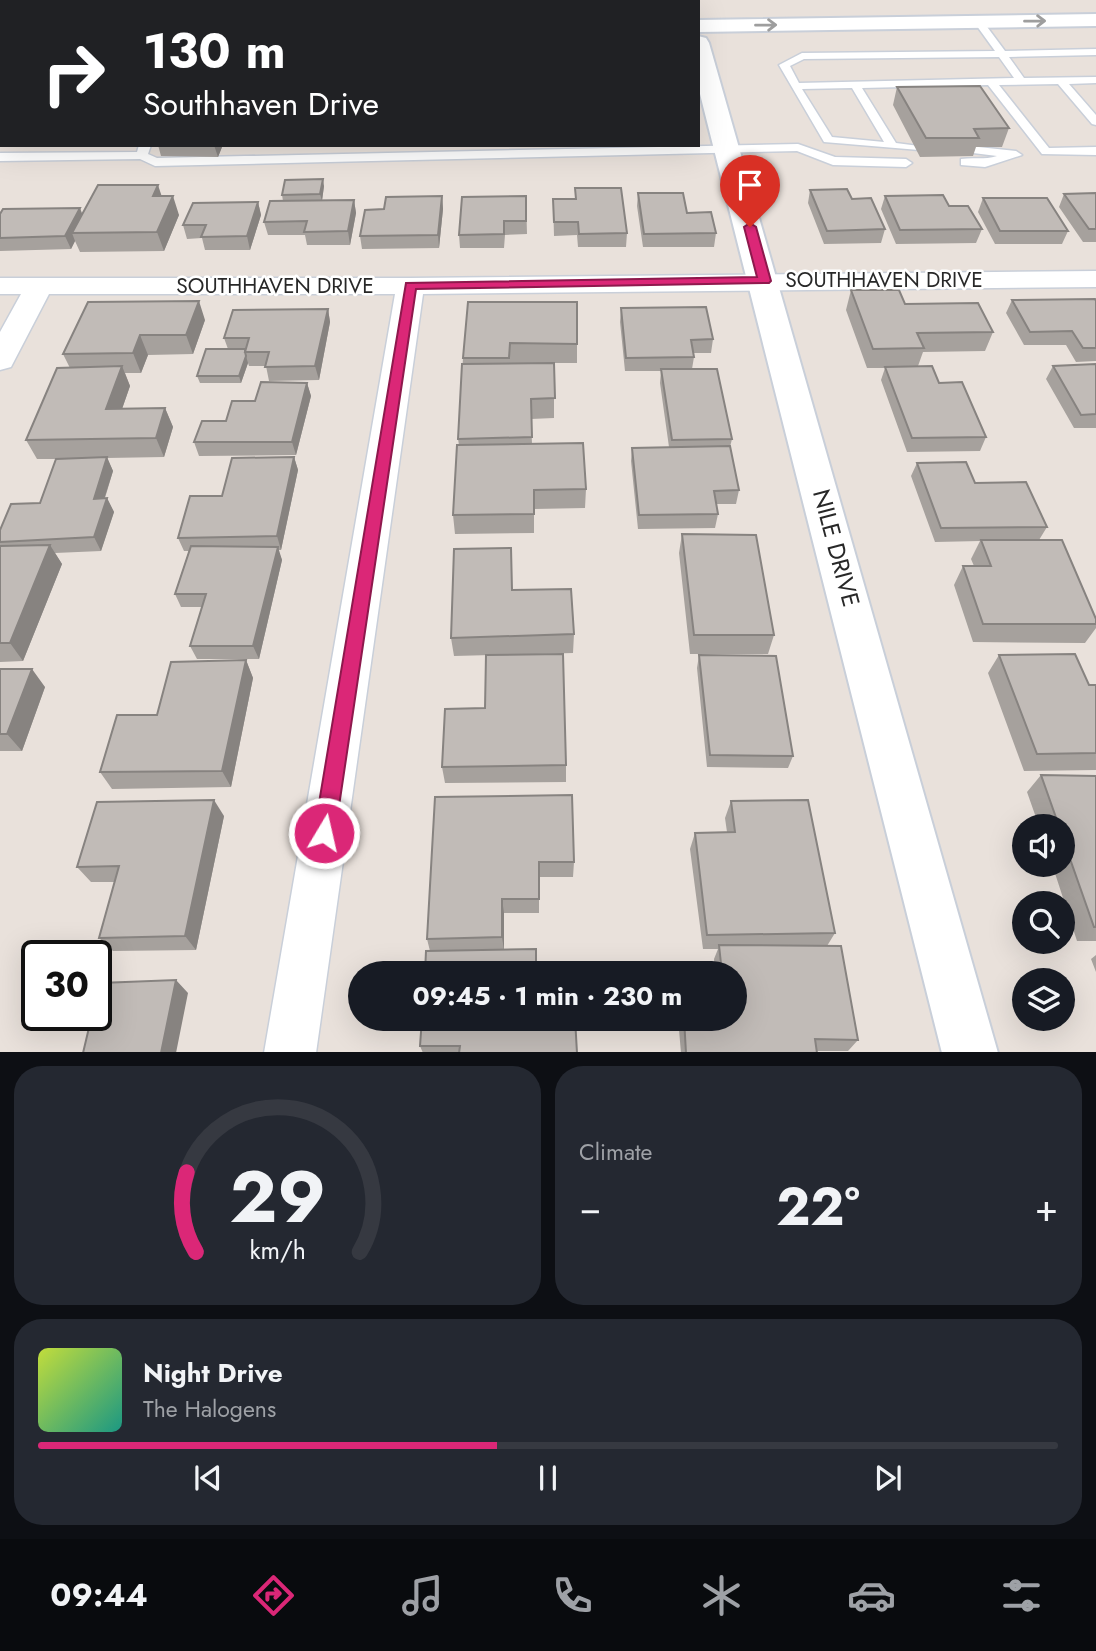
<!DOCTYPE html>
<html lang="en">
<head>
<meta charset="utf-8">
<style>
  :root { --surface:#171b24; --page:#242831; --text:#f1f3f6; --muted:#9ea1a6; --line:#363941; --accent:#db2777 }
  body { margin:0; font-family:Jost,sans-serif; background:var(--page); color:var(--text); height:100vh; display:flex; flex-direction:column; font-size:26px; white-space:nowrap }
  * { box-sizing:border-box; margin:0 }
  p { font-size:23px; color:var(--muted) }
  .icon { flex:none; width:38px; height:38px; fill:none; stroke:currentColor; stroke-width:2; stroke-linecap:round; stroke-linejoin:round }
  .map { position:relative; height:1052px; overflow:hidden }
  .sheet { display:flex; flex-direction:column; gap:14px; padding:14px; background:#0d0f14; flex:1 }
  .sheet>* { flex:none }
  .hud { position:absolute; left:0px; top:0px; width:700px; height:147px; box-shadow:0 7px 28px #0002; background:#202124; color:#fff; overflow:hidden }
  .controls { position:absolute; left:1012px; top:814px; display:grid; gap:14px }
  .controls a { display:grid; place-items:center; width:63px; height:63px; border-radius:50%; background:var(--surface); box-shadow:0 7px 28px #0002; font-size:35px }
  .speed { position:absolute; left:21px; top:940px; display:flex; gap:14px; font-size:35px; font-weight:700; text-align:center }
  .speed>* { display:grid; place-content:center; width:91px; height:91px; border-radius:50%; background:var(--surface); box-shadow:0 7px 28px #0002; line-height:1 }
  .speed .limit { border:4px solid #111; border-radius:10px; background:#fff; color:#111 }
  .pin { position:absolute; display:grid; place-items:center; width:60px; height:60px; color:#fff; margin:-72px -30px; border-radius:50% 50% 50% 0; rotate:-45deg; box-shadow:0 0 7px #0007 }
  .pin .icon { rotate:45deg }
  .me { position:absolute; width:77px; margin:-38px; rotate:9deg; stroke-linejoin:round; filter:drop-shadow(0 0 5px #0008) }
  .turn { display:flex; align-items:center; gap:24px; height:147px; padding:0 28px; font-size:32px }
  .turn .icon { width:91px; height:91px; stroke-width:2.5 }
  .turn b { display:block; font-size:49px; line-height:60px }
  .big { font-size:52px; font-weight:700; line-height:1.1 }
  .sheet .tile { flex:1; display:flex; flex-direction:column; justify-content:center; gap:10px; min-width:0; padding:0 24px; border-radius:28px; background:var(--page) }
  .sheet .dial { align-items:center; gap:0 }
  .dial svg { height:182px; overflow:visible; fill:none; stroke:var(--line); stroke-width:7; stroke-linecap:round; text-anchor:middle }
  .dial text { fill:var(--text); stroke:none }
  .song { display:flex; align-items:center; gap:21px }
  .cover { width:84px; height:84px; border-radius:10px; background:linear-gradient(135deg,hsl(70 70% 55%),hsl(170 70% 35%)) }
  .played { height:7px; border-radius:4px; background:linear-gradient(90deg,var(--accent) 45%,var(--line) 45%) }
  .keys { display:flex; justify-content:space-around; direction:ltr }
  .heat { display:flex; justify-content:space-between; align-items:center; font-size:38px; direction:ltr }
  .sheet .tiles { flex:1; display:grid; gap:14px; grid-template-columns:1fr 1fr }
  .tile:last-child { grid-column:span 2 }
  .trip { position:absolute; left:348px; top:961px; width:399px; height:70px; border-radius:35px; background:var(--surface); box-shadow:0 7px 28px #0002; font-weight:700; line-height:70px; text-align:center }
  .tabs { display:flex; height:112px; justify-content:space-around; align-items:center; background:#090b0e; color:var(--muted) }
  .tabs .icon { width:49px; height:49px }
  .tabs .current { color:var(--accent) }
  .tabs b { font-size:32px; color:var(--text) }
  .map>svg:first-child { display:block }
  .lines { fill:none; stroke-linecap:round; stroke-linejoin:round }
  .lane-casing { stroke:#c9cfd9; stroke-width:3 }
  .street-casing { stroke:#c9cfd9; stroke-width:3 }
  .secondary-casing { stroke:#c9cfd9; stroke-width:4 }
  .highway-casing { stroke:#bebebe; stroke-width:4 }
  .lane { fill:#fff; fill-rule:evenodd }
  .street { fill:#fff; fill-rule:evenodd }
  .secondary { fill:#fff; fill-rule:evenodd }
  .highway { fill:#ee8760; fill-rule:evenodd }
  .wall { fill:#a6a19d }
  .shaded-wall { fill:#878380 }
  .building { fill:#c1bbb7; stroke:#878380; stroke-width:2 }
  .oneway { stroke:#9e9e9e }
  .route { fill:#db2777; stroke:#8e194d; stroke-width:2 }
  .labels { text-anchor:middle; stroke-width:5; stroke-linejoin:round; paint-order:stroke }
  .far-street-label { font-size:21px; fill:#282828; stroke:#fff }
  .street-label { font-size:24px; fill:#282828; stroke:#fff }
</style>
</head>
<body>
<div class="map">
<svg width="1096" height="1053" viewBox="0 0 1096 1053">
  <rect width="100%" height="100%" fill="#e9e1db"/>
  <g class="lines">
    <g class="lane-casing">
      <path id="lane" d="M979,19L982,20L1005,51L1096,49V55L1009,57L1024,78L1096,77V83L1069,84L1096,115V125L1092,124L1058,84L999,85L1049,148L1096,147V155L1042,154L988,85L862,88L896,143L919,146V150L824,142L779,65L802,53L995,51L974,22ZM999,57L1014,78L799,83L790,66L804,59ZM852,88L884,142L832,137L802,89Z
        M0,136H2L0,145Z
        M798,144L835,157L906,159L912,163L906,167L833,165L797,151L155,166L140,159L0,161V153L137,152L139,145H151L148,154L157,158Z
        M969,146L1016,151L1022,155L985,167L961,165V159C973,157 984,160 997,156L965,152L963,150Z"/>
    </g>
    <g class="street-casing">
      <path id="street" d="M1096,271V287L423,294L316,1053H264L395,294H49L11,367L0,370V332L21,294H0V278H410Z"/>
    </g>
    <g class="secondary-casing">
      <path id="secondary" d="M607,0H630L606,2Z
        M1096,14V26L698,32V20Z
        M0,19H2V31H0Z
        M698,36L706,38L709,43L998,1053H942L698,86Z"/>
    </g>
    <g class="highway-casing">
      <path id="highway" d="M0,0H10L11,2H2L0,10Z
        M123,0H234L122,2Z"/>
    </g>
    <use href="#lane" class="lane"/>
    <use href="#street" class="street"/>
    <use href="#secondary" class="secondary"/>
    <use href="#highway" class="highway"/>
  </g>
  <path class="wall" d="M897,87L1009,128L1002,147H976L973,156L920,157L893,105Z
    M158,145H389L388,147H222L218,157L161,156Z
    M324,186L322,200H354L356,213L350,245H307L305,235H268L264,222L283,201L282,195Z
    M575,188L627,233L626,247H578L577,235L554,236L553,199H575Z
    M810,190L852,199L885,229L881,243L824,244L808,203Z
    M638,193L687,213L716,233L714,247H643L637,206Z
    M1096,193V242H1083L1059,207L1064,194Z
    M162,196L179,215L164,251L80,252L75,241L71,249L0,251V214H82Z
    M442,196L443,209L439,248L362,249L360,236Z
    M526,196L527,234L505,235L504,248H460L459,235Z
    M885,196L949,206L982,229L976,243L896,244L881,209Z
    M983,198L1068,231L1062,244H995L978,212Z
    M258,202L261,215L250,250H205L202,238L187,239L183,225Z
    M851,290L905,304L993,332L985,351L923,352L918,366L939,383L986,437L980,451L907,452L881,380L885,368H867L846,310Z
    M1012,300L1096,301V361L1076,362L1066,345H1024L1006,313Z
    M468,302L577,344V363H554V418L531,419L532,444L586,489L585,508L534,509V533L455,534L453,515L459,445L458,439L463,358Z
    M621,308L713,339L711,353H693L694,357L692,369L732,439L730,447L739,490L736,504H716L718,514L715,528L638,529L631,461L632,448L669,447L660,383L661,371H625L620,322Z
    M328,309L330,322L319,380L269,381L266,366H249L248,363L241,383H200L197,376L228,349L224,338Z
    M205,320L193,354L148,355L141,373H125L130,386L122,409L165,408L173,427L164,457L107,458L113,471L105,498H107L114,512L101,551L55,553L62,564L23,661L0,662V530L40,503L56,459H37L26,440L70,368L63,354Z
    M1096,364V428H1074L1046,379L1053,366Z
    M307,383L311,396L296,455L199,456L194,442L255,401Z
    M294,457L298,470L281,550H278L282,560L259,659H197L190,646L202,607H181L175,594L189,551H184L178,538L222,496Z
    M917,463L975,483L1047,527L1039,540L1096,619V628L1085,643L973,642L954,585L963,566H974L971,559L980,541L935,542L911,476Z
    M682,534L774,635L768,654H690L679,553Z
    M513,590L574,634L573,653L454,656L451,638Z
    M699,655L793,756L788,768L707,767L697,668Z
    M999,655L1089,685H1096V770L1024,771L988,673Z
    M246,660L253,678L231,787L112,789L100,772L157,715Z
    M0,669L45,687L22,751H0Z
    M485,708L566,765V782L445,783L442,767Z
    M1041,775L1096,776V941H1077L1052,864H1062V826H1039L1027,792Z
    M435,797L574,862L573,877H539V913H504V949L430,951L427,939Z
    M731,801L835,933L827,946L858,1040L848,1051H817V1053H681L678,1018H735V973H715L714,959L718,949H703L690,849L695,833L727,832L725,818Z
    M224,816L196,950L113,951L99,938L115,882H91L77,867Z
    M1096,955V972L1091,959Z
    M422,1018L577,1053H423L420,1046Z"/>
  <path class="shaded-wall" d="M214,145H222V147L218,157Z
    M323,179L324,186L322,201L320,194Z
    M158,185L164,203L153,196Z
    M173,196L179,215L164,251L157,232Z
    M442,196L443,209L439,248L438,235Z
    M354,200L356,213L350,245L348,231Z
    M258,202L261,215L250,250L247,236Z
    M80,208L85,221L72,233L75,241L71,249L65,236Z
    M199,301L205,320L193,354L186,335Z
    M328,309L330,322L319,380L315,366Z
    M140,335L148,355L141,373L133,353Z
    M246,356L248,363L241,383L239,376Z
    M122,366L130,386L115,429L106,409Z
    M307,383L311,396L296,455L292,442Z
    M165,408L173,427L164,457L156,438Z
    M107,457L113,471L100,512L94,499Z
    M294,457L298,470L281,550L277,536Z
    M107,498L114,512L101,551L94,537Z
    M50,545L62,564L23,661L10,643Z
    M278,547L282,560L259,659L253,646Z
    M246,660L253,678L231,787L222,771Z
    M32,669L45,687L22,751L7,734Z
    M214,800L224,816L196,950L185,936Z
    M502,899L504,913V950L502,937Z
    M176,980L188,993L176,1053H161Z"/>
  <path class="building" d="M980,86L1009,128L974,129L979,138H926L897,87Z
    M323,179L320,194L282,195L285,180Z
    M98,185H158L153,196H173L157,232L72,233Z
    M575,188H621L627,233L579,234L578,222H554L553,199H576Z
    M847,189L852,199L871,198L885,229L827,231L810,190Z
    M638,193H683L687,213L711,212L716,233L644,234Z
    M1096,193V229H1089L1064,194Z
    M943,195L949,206H968L982,229L900,230L885,196Z
    M442,196L438,235L360,236L365,210L384,209L386,197Z
    M526,196V221H504V234L459,235L462,197Z
    M983,198H1047L1068,231H1000Z
    M354,200L348,231L304,232L307,221L264,222L270,201Z
    M258,202L247,236L201,237L206,225H183L193,203Z
    M80,208L65,236L0,238V214L3,209Z
    M851,290H899L905,304L978,303L993,332L917,333L924,348L873,349Z
    M1095,299L1096,301V348H1083L1072,331L1030,332L1012,300Z
    M199,301L186,335H140L133,353L63,354L88,302Z
    M468,302H577V344L510,343L509,358H463Z
    M706,307L713,339L691,340L694,357L626,358L621,308Z
    M328,309L315,366L265,367L269,352H245L249,338H224L233,310Z
    M206,349H245V352L246,356L239,376H197Z
    M554,363L555,398L531,399L532,437L458,439L462,364Z
    M1096,364V414L1081,415L1053,366Z
    M122,366L106,409L165,408L156,438L26,440L57,368Z
    M932,366L939,383L962,382L986,437L912,438L885,367Z
    M661,369H717L732,439L672,440Z
    M261,382L307,383L292,442H194L202,421H226L232,401H255Z
    M583,443L586,489L534,490V514L453,515L457,445Z
    M730,446L739,490L714,491L718,514L639,515L632,448Z
    M107,457L94,499L107,498L94,537L0,542V530L11,504L40,503L56,459Z
    M294,457L277,536L178,538L190,496H222L232,458Z
    M966,462L975,483L1026,482L1047,527L941,528L917,463Z
    M682,534L756,535L774,635H694Z
    M981,540H1062L1096,619V624H983L963,566H991Z
    M50,545L10,643H0V546Z
    M191,546L278,547L253,646H190L206,594H175Z
    M511,548L512,590L571,589L574,634L451,638L454,549Z
    M563,654L566,765L442,767L445,709L485,708L486,655Z
    M1075,654L1089,685H1096V753L1037,754L999,655Z
    M699,655L776,656L793,756L710,755Z
    M246,660L222,771L100,772L117,715H157L171,662Z
    M0,669H32L7,734H0Z
    M1041,775L1096,776V927H1094L1062,836V826H1059Z
    M572,795L574,862H539V899H502V937L427,939L435,797Z
    M214,800L185,936L99,938L119,866L77,867L97,802Z
    M808,800L835,933L707,935L695,833L735,832L731,801Z
    M719,945L841,946L858,1040L815,1039L817,1053H686L684,1018H735V973H722Z
    M536,949V973H425L426,951Z
    M176,980L161,1053H83L92,1015H96V999L100,983Z
    M422,1018H575L577,1053H459L460,1046H420Z"/>
  <defs><path id="oneway-shaft" d="M-6 0H5M1.5-3L5.5 0L1.5 3" fill="none" stroke-width="1.6" stroke-linecap="round" stroke-linejoin="round" transform="scale(1.75)"/></defs>
  <g class="oneway">
    <use href="#oneway-shaft" transform="translate(1035 21) rotate(-1)"/>
    <use href="#oneway-shaft" transform="translate(766 25) rotate(-1)"/>
  </g>
  <path class="route" d="M750,223L756,227L771,281L769,283L416,289L335,833L332,840L324,843L317,840L314,833L406,283L757,277L744,227Z"/>
  <g class="labels">
    <g class="far-street-label">
      <text x="884" y="287">SOUTHHAVEN DRIVE</text>
      <text x="275" y="293">SOUTHHAVEN DRIVE</text>
    </g>
    <g class="street-label">
      <text transform="translate(836 548) rotate(75)" y="8">NILE DRIVE</text>
    </g>
  </g>
</svg>
<div class="controls">
<a><svg class="icon" aria-label="sound" viewBox="0 0 24 24"><path d="M4 9h4l5-4v14l-5-4H4zM17 9q2 3 0 6"/></svg></a>
<a><svg class="icon" aria-label="search" viewBox="0 0 24 24"><circle cx="10" cy="10" r="6"/><path d="M15 15l6 6"/></svg></a>
<a><svg class="icon" aria-label="layers" viewBox="0 0 24 24"><path d="M12 4l9 5-9 5-9-5zM3 14l9 5 9-5"/></svg></a>
</div>
<div class="speed"><div class="limit">30</div></div>
<div class="pin" style="left:750px;top:227px;background:#d93025"><svg class="icon" aria-label="arrive" viewBox="0 0 24 24"><path d="M6 21V4h12l-3 4 3 4H6"/></svg></div>
<svg class="me" style="left:324px;top:833px" viewBox="-20 -20 40 40"><circle r="17" fill="#db2777" stroke="#fff" stroke-width="3"/><path d="M0-11L8 9 0 5-8 9z" fill="#fff"/></svg>
<div class="trip">09:45 · 1 min · 230 m</div>
<div class="hud">
<div class="turn"><svg class="icon" aria-label="right" viewBox="0 0 24 24"><path d="M7 20v-9h11M14 6l5 5-5 5"/></svg><div><b>130 m</b>Southhaven Drive</div></div>
</div>
</div>
<section class="sheet">
<div class="tiles">
<div class="tile dial"><svg viewBox="0 0 100 80">
<path d="M14 69A42 42 0 1 1 86 69"/>
<path d="M14 69A42 42 0 0 1 10 34" stroke="#db2777"/>
<text x="50" y="56" font-size="32" font-weight="700">29</text>
<text x="50" y="72" font-size="11">km/h</text>
</svg></div>
<div class="tile"><p>Climate</p>
<div class="heat"><a>−</a><b class="big">22°</b><a>+</a></div>
</div>
<div class="tile">
<div class="song"><i class="cover"></i><div><b>Night Drive</b><p>The Halogens</p></div></div>
<div class="played"></div>
<div class="keys"><svg class="icon" aria-label="previous" viewBox="0 0 24 24"><path d="M18 5L8 12l10 7zM5 5v14"/></svg><svg class="icon" aria-label="pause" viewBox="0 0 24 24"><path d="M8 5v14M16 5v14"/></svg><svg class="icon" aria-label="next" viewBox="0 0 24 24"><path d="M6 5l10 7-10 7zM19 5v14"/></svg></div>
</div>
</div>
</section>
<nav class="tabs">
<b>09:44</b>
<svg class="icon current" aria-label="directions" viewBox="0 0 24 24"><path d="M12 3l9 9-9 9-9-9zM9 14v-3h6M13 9l2 2-2 2"/></svg>
<svg class="icon" aria-label="music" viewBox="0 0 24 24"><path d="M9 18V5l10-2v13"/><circle cx="6" cy="18" r="3"/><circle cx="16" cy="16" r="3"/></svg>
<svg class="icon" aria-label="phone" viewBox="0 0 24 24"><path d="M5 4h4l2 5-3 2q2 4 5 5l2-3 5 2v4C11 20 4 13 5 4z"/></svg>
<svg class="icon" aria-label="climate" viewBox="0 0 24 24"><path d="M12 3v18M4 7l16 10M4 17L20 7"/></svg>
<svg class="icon" aria-label="car" viewBox="0 0 24 24"><path d="M5 17H2v-5l4-1 3-4h7l3 4 3 1v5h-3M9 17h6M6 11h13"/><circle cx="7" cy="17" r="2"/><circle cx="17" cy="17" r="2"/></svg>
<svg class="icon" aria-label="filters" viewBox="0 0 24 24"><path d="M4 7h16M4 17h16"/><circle cx="9" cy="7" r="2"/><circle cx="15" cy="17" r="2"/></svg>
</nav>
</body>
</html>
